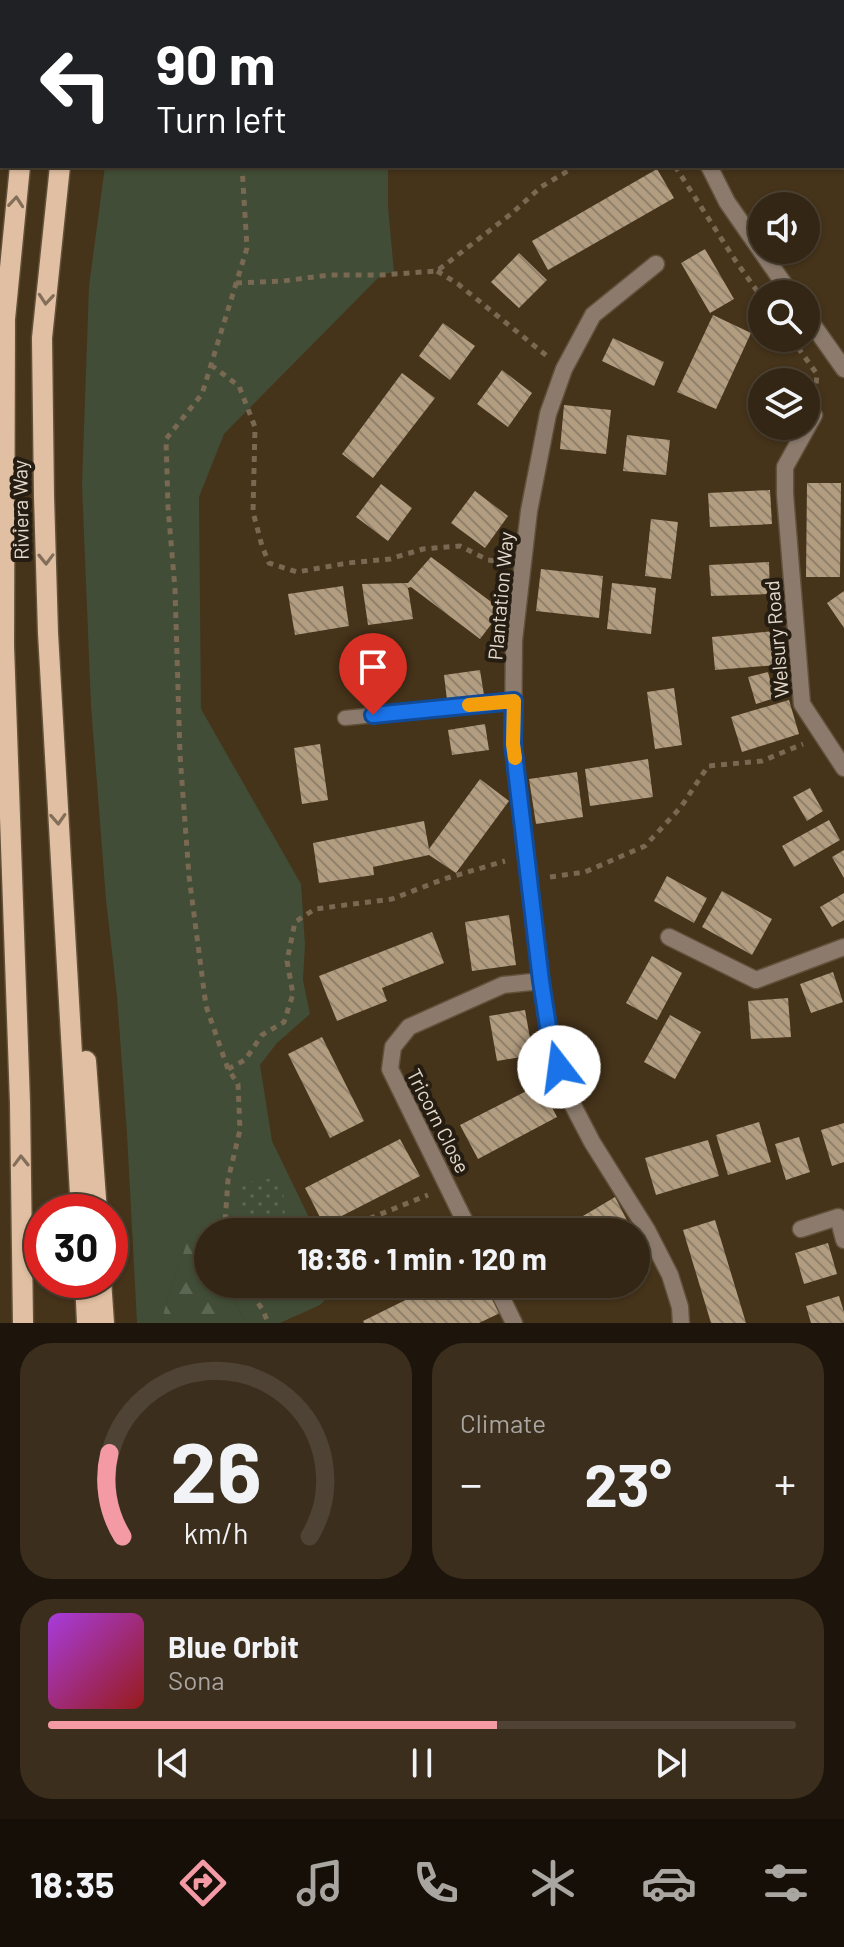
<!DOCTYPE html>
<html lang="en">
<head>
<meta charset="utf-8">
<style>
  :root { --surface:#342614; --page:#3c2e1d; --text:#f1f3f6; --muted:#a9a5a0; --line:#4e4334; --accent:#f49aa4 }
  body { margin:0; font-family:Barlow,sans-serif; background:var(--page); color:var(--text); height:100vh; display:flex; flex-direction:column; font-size:30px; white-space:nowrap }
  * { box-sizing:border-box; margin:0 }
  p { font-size:26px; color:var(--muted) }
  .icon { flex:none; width:44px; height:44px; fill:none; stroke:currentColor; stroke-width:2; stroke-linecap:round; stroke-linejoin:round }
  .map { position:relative; height:1323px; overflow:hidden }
  .panel { display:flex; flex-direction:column; gap:20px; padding:20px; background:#1d150b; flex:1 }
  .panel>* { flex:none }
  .hud { position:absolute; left:0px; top:0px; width:844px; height:168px; box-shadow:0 2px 6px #0004,0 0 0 2px var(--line); background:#202124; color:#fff; overflow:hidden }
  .controls { position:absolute; left:748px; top:192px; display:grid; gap:16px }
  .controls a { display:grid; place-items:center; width:72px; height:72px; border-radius:50%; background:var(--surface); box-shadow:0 2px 6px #0004,0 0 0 2px var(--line); font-size:40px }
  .speed { position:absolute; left:24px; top:1194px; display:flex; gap:16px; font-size:40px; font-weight:700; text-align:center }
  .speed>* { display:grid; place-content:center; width:104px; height:104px; border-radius:50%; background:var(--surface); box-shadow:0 2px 6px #0004,0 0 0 2px var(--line); line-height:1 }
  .speed .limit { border:12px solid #d22; background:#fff; color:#111 }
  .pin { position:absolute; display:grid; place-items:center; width:68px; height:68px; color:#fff; margin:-82px -34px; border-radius:50% 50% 50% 0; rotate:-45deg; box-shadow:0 0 8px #0007 }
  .pin .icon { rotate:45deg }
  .me { position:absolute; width:88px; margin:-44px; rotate:345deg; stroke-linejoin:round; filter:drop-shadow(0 0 6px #0008) }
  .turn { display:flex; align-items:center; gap:28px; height:168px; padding:0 24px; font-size:36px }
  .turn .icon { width:104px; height:104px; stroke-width:2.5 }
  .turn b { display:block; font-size:56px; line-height:68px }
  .big { font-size:60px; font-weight:700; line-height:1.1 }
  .panel .card { flex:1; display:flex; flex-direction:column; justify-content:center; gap:12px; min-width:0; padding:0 28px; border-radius:32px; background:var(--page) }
  .panel .dial { align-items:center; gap:0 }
  .dial svg { height:208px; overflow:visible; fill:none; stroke:var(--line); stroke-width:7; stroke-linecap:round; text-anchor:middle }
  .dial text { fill:var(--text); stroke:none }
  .song { display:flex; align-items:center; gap:24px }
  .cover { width:96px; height:96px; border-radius:12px; background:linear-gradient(135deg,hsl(280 70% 55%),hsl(0 70% 35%)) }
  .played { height:8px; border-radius:4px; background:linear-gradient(90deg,var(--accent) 60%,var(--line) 60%) }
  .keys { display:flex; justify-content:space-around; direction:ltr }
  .heat { display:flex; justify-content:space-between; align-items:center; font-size:44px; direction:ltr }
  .panel .tiles { flex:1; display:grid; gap:20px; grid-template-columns:1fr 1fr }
  .card:last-child { grid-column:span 2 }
  .trip { position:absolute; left:194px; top:1218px; width:456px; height:80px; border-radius:40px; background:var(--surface); box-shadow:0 2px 6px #0004,0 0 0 2px var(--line); font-weight:700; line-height:80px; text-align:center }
  .tabs { display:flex; height:128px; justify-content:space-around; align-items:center; background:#150f08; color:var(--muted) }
  .tabs .icon { width:56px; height:56px }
  .tabs .selected { color:var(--accent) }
  .tabs b { font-size:36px; color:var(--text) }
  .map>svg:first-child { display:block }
  .green { fill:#414d36 }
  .forest { fill:url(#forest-firs) }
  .park { fill:url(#park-dots) }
  .building { fill:url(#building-back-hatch) }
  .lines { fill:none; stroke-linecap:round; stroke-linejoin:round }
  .lane-casing { stroke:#62513a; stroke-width:17 }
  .street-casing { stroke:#62513a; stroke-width:19 }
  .primary-casing { stroke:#62513a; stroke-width:23 }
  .path { stroke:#796953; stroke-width:5; stroke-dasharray:6 6; stroke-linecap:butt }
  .lane { stroke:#8c7b6d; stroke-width:14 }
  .street { stroke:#8c7b6d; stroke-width:16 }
  .primary { stroke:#e1bfa2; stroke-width:20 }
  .oneway { stroke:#836e5a }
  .route-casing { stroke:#114b97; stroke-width:20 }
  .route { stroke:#1a73e8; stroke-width:14 }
  .slow { stroke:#f59e0b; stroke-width:14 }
  .labels { text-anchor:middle; stroke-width:8; stroke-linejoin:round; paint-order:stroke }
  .street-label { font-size:20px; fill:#e6dacc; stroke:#251d12 }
</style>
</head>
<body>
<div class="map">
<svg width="844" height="1323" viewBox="0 0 844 1323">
  <defs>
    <pattern id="forest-firs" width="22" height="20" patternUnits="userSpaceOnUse" patternTransform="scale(2)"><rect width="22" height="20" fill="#414d36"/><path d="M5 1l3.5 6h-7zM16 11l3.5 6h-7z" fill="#5c6652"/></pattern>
    <pattern id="park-dots" width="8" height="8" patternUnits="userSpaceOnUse" patternTransform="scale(2)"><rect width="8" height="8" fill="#414d36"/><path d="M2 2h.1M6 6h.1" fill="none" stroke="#5c6652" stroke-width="1.8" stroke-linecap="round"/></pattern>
    <pattern id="building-back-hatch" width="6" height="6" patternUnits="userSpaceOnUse" patternTransform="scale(2)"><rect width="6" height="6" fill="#b29d80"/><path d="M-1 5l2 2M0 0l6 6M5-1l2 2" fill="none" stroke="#91816c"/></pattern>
  </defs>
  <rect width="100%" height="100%" fill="#45331a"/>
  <path class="green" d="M105,166H388V207L394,272L381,275L224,434L199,497L201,709L301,884L305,945L303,980L310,1014L277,1043L260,1065L272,1141L316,1232H208V1252L192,1228L164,1311L162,1323H137L127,1134L117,996L106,900L91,706L82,485L89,286Z
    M225,1284H340L320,1305L280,1323H246Z"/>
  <path class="forest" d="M192,1227L208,1252V1284H225L246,1323H162L164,1311Z"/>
  <path class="park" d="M274,1178L283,1188L286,1232H244L240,1183Z"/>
  <path class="building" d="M657,169L674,198L548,270L532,241Z
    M705,249L734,299L710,313L681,263Z
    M519,253L547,280L519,308L491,282Z
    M713,315L751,333L716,409L677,392Z
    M443,323L475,346L450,380L419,356Z
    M613,338L664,362L654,386L602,361Z
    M502,370L532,393L508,427L477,404Z
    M402,373L435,398L373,478L342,454Z
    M564,405L611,410L606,454L560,449Z
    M627,435L670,440L666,475L623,471Z
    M807,483H841L840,577H806Z
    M381,484L412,508L388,541L356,517Z
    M770,490L772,524L710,527L708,493Z
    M475,491L508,516L485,548L451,523Z
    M651,519L678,522L671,579L645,576Z
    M431,557L502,610L480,639L411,587L408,588L413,619L368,625L362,584L408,583Z
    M769,562L770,594L711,596L709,565Z
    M541,569L603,576L599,618L536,611Z
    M612,583L656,588L651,634L607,629Z
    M343,586L349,626L295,635L288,594Z
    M844,591V628L827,603Z
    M774,631L777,665L715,670L712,637Z
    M480,670L484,695L447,700L444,675Z
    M768,672L775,698L756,704L748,677Z
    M674,688L682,745L655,749L647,692Z
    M789,700L799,734L742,752L731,717Z
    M485,724L489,750L452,755L448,730Z
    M320,744L328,800L302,804L294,748Z
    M648,759L653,797L590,806L585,769Z
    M577,772L583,817L536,824L529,779Z
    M480,779L509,801L456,873L429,855L373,867L374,875L319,883L313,843L424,821L429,849Z
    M810,788L823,811L807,821L793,797Z
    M829,820L840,840L794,867L782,846Z
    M844,850V878L832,857Z
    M667,876L707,898L694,923L654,901Z
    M722,891L772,919L752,955L702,927Z
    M844,893V920L832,927L820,907Z
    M509,915L516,965L472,971L465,922Z
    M432,932L444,963L382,988L387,1001L337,1021L319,976Z
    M652,956L682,973L657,1020L626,1003Z
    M833,972L843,1002L811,1013L800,984Z
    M788,998L791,1037L751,1039L748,1001Z
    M525,1010L533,1055L497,1061L489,1016Z
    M670,1015L701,1032L675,1079L644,1062Z
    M322,1037L364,1121L330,1138L288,1054Z
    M540,1084L557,1117L478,1159L460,1125Z
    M759,1122L771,1162L728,1175L716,1135Z
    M844,1123V1162L832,1166L821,1130Z
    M799,1137L810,1172L786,1180L775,1144Z
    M400,1139L420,1176L324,1225L305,1188Z
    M708,1140L719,1176L656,1195L645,1158Z
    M615,1197L633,1232H532L552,1221L561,1229Z
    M715,1220L746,1323H711L683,1230Z
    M828,1243L837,1274L804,1284L795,1253Z
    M438,1284H486L500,1313L479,1323H364L363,1321Z
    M839,1296L844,1312V1323H811L806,1306Z"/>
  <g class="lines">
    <g class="lane-casing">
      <path id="lane" d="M345,718L514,701"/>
    </g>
    <g class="street-casing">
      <path id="street" d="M627,0L628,2
        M709,166L727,202L791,294
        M656,264L593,315L564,369L548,414L529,511L514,640L513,744L541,981L550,1039L567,1094L592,1142L647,1230L670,1275L680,1307L681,1323
        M806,315L844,369
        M814,415L785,467V494L802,704L844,768
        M669,937L756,980L844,947
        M801,1229L838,1217L844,1240
        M470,1232L390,1069L393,1047L409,1027L503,985L541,981
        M495,1284L514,1323"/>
    </g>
    <g class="primary-casing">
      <path id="primary" d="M46,2V0
        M88,2V0
        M20,166L5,319L4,646L20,1103L23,1323
        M60,166L42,338L44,496L48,633L81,1212
        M86,1061L97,1212
        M85,1280L87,1323
        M101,1280L104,1323"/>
    </g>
    <path class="path" d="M253,2V0
      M675,166L735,260L762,298
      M437,271L458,284L547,356
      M236,283L283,281L330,275H381L437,271L511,214L541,187L576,166
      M791,338L817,374L815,397
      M211,365L239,386L255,427L253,512L262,546L269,563L297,572L348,563L390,559L423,549L460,546L488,560L503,562
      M550,877L585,872L645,846L681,807L708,766L762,761L803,744
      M228,1069L245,1060L262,1035L284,1022L293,994L287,961L295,922L315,909L392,899L444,879L505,861
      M227,1232L225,1223L228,1180L240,1130L238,1084L228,1069L206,1006L189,876L180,755L175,589L168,507L166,439L202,394L247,248L242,166
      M336,1232L428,1195
      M244,1284L263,1310L268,1323"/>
    <use href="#lane" class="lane"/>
    <use href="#street" class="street"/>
    <use href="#primary" class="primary"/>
  </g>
  <defs><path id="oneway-chevron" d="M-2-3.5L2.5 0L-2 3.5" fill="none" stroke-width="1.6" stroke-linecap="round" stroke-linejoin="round" transform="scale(2)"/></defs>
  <g class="oneway">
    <use href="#oneway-chevron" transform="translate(16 202) rotate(-85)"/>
    <use href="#oneway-chevron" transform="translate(46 299) rotate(95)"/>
    <use href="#oneway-chevron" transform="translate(46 559) rotate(89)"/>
    <use href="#oneway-chevron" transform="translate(58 819) rotate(87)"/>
    <use href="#oneway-chevron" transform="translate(21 1161) rotate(-91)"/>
  </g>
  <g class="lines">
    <g class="route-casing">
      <path id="route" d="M373,715L514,701L513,744L541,981L550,1039L559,1067"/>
    </g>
    <use href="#route" class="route"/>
    <path class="slow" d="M469,705L514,701L513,744L515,758"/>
  </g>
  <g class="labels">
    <g class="street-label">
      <text transform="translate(21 510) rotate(-91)" y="7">Riviera Way</text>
      <text transform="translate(501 596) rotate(-85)" y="7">Plantation Way</text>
      <text transform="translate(777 639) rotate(-95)" y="7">Welsury Road</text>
      <text transform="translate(438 1121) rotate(63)" y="7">Tricorn Close</text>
    </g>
  </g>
</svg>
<div class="controls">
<a><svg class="icon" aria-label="sound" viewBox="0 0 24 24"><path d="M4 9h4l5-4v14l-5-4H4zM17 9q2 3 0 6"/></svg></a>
<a><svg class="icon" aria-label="search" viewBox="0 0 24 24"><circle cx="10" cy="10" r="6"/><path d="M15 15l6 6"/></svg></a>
<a><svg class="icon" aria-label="layers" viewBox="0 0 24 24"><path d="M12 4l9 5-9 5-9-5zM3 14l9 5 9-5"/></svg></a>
</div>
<div class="speed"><div class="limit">30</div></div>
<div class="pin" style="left:373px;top:715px;background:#d93025"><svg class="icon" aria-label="arrive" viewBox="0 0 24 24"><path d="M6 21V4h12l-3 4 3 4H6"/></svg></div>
<svg class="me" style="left:559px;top:1067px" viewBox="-20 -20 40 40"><circle r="19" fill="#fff"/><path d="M0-13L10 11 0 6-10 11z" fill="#1a73e8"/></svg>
<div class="trip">18:36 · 1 min · 120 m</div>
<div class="hud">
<div class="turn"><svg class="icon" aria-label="left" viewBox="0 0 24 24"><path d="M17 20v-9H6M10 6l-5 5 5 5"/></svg><div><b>90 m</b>Turn left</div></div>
</div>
</div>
<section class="panel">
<div class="tiles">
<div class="card dial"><svg viewBox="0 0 100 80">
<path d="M14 69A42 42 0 1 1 86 69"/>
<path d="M14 69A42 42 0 0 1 9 37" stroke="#f49aa4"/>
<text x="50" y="56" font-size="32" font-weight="700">26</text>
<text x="50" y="72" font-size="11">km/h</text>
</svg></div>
<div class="card"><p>Climate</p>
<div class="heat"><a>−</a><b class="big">23°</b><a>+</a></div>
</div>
<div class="card">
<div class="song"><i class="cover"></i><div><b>Blue Orbit</b><p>Sona</p></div></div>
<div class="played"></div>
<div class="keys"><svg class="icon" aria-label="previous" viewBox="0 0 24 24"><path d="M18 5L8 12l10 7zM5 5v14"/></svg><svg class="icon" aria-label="pause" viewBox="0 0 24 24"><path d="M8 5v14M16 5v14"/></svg><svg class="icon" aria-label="next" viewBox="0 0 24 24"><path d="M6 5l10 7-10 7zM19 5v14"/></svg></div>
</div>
</div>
</section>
<nav class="tabs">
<b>18:35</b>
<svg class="icon selected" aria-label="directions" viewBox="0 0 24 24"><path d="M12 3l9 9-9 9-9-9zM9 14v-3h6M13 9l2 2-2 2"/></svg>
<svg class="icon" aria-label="music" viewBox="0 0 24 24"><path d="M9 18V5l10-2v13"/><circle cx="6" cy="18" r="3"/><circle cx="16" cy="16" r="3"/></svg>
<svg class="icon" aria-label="phone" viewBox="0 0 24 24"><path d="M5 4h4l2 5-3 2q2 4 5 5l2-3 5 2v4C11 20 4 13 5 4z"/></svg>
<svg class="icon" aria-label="climate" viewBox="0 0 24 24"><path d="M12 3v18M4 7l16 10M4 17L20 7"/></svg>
<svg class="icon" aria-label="car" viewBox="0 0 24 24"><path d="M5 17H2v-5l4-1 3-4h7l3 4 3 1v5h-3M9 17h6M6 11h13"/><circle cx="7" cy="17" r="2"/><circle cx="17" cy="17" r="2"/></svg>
<svg class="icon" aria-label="filters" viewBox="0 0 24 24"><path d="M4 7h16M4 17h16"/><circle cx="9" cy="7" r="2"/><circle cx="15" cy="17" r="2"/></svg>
</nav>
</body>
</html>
